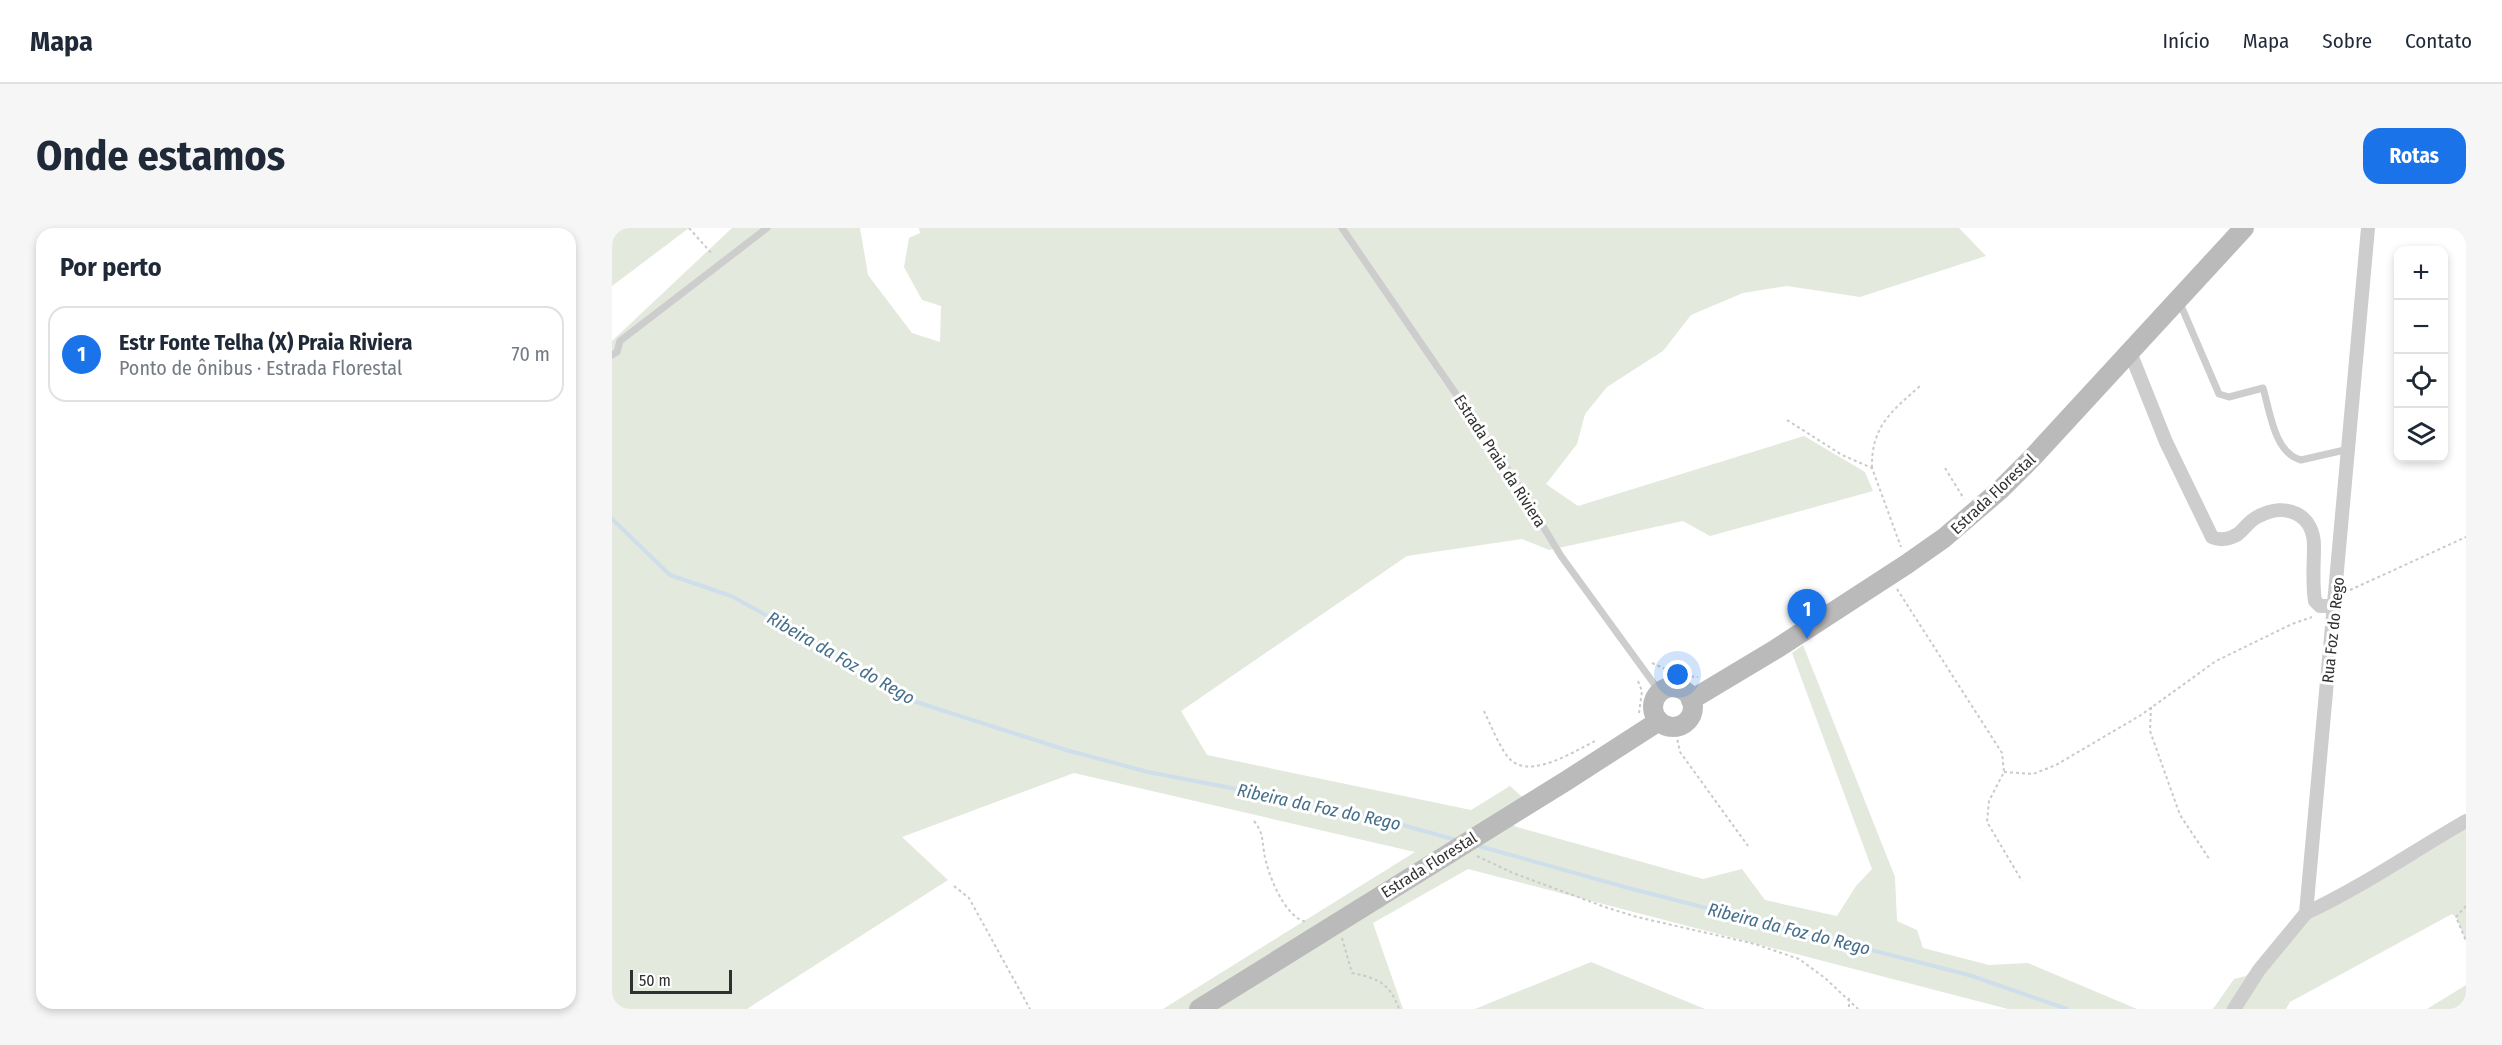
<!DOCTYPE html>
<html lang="pt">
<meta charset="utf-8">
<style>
body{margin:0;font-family:"Fira Sans Condensed",sans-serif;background:#f6f6f7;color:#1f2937}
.controls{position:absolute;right:18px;top:18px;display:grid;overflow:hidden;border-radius:12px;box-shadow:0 3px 9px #0003}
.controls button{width:54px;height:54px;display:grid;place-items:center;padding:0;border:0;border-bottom:2px solid #e0e1e3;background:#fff;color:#1f2937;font:30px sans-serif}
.scale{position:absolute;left:18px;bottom:15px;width:102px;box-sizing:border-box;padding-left:6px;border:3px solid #303030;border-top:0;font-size:16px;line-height:21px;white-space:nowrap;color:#303030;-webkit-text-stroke:4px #fff;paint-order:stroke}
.you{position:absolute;left:1066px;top:447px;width:21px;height:21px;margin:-15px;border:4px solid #fff;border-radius:50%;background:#1a73e8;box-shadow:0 0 0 9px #1a73e833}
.badge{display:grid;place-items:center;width:39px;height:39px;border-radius:50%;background:#1a73e8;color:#fff;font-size:20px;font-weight:700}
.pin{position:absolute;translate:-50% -50px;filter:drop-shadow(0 2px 3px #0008)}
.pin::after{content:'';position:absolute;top:32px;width:21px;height:18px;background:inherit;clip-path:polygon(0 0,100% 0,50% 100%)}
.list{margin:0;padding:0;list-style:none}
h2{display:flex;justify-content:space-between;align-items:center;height:78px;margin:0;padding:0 24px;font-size:26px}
h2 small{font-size:20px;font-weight:400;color:#747a83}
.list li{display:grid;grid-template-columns:39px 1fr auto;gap:18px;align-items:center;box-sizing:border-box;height:96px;margin:0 12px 12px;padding:0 12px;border:2px solid #e0e1e3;border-radius:18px}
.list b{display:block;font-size:22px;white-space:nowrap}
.list p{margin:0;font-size:20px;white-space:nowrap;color:#747a83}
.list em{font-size:20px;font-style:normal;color:#747a83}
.icon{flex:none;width:33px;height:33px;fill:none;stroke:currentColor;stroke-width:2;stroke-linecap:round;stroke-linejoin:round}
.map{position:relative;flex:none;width:1854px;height:781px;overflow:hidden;border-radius:18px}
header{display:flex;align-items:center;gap:36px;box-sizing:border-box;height:84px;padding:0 30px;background:#fff;border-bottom:2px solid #e0e1e3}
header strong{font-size:28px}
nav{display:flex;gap:33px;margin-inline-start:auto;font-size:21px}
.intro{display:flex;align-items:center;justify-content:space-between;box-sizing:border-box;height:144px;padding:0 36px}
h1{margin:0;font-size:42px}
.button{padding:15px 27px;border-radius:18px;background:#1a73e8;color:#fff;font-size:21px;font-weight:700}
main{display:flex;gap:36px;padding:0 36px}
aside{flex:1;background:#fff;border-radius:18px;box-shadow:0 3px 9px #0003}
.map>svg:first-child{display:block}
.green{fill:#e3e9dd}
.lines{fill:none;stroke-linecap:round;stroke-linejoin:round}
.stream{stroke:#cedeea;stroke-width:4}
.path{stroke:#cacaca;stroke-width:2;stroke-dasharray:3 3;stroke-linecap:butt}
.lane{stroke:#cdcdcd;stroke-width:7}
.street{stroke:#cdcdcd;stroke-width:14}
.secondary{stroke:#bababa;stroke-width:20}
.labels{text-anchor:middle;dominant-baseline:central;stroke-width:6;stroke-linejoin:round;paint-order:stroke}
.street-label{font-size:16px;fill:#303030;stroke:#fff}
.water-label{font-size:18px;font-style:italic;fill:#456e8b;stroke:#fff}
</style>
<header>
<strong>Mapa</strong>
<nav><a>Início</a><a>Mapa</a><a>Sobre</a><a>Contato</a></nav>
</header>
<div class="intro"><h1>Onde estamos</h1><a class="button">Rotas</a></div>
<main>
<aside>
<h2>Por perto<small></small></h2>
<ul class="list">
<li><span class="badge">1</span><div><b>Estr Fonte Telha (X) Praia Riviera</b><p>Ponto de ônibus · Estrada Florestal</p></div><em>70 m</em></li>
</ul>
</aside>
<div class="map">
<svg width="1854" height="781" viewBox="0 0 1854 781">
<rect width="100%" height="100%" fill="#fff"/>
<!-- green -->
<g class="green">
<path d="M0 0H77L0 58Z"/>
<path d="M120 0H248L256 47 300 105 328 114 329 78 310 72 292 39 297 10 308 5 307 0H1347L1374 28 1248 69 1175 58 1131 65 1079 87 1051 123 995 159 973 186 965 216 934 256 966 278 1192 208 1253 244 1261 263 1098 308 1071 293 937 322 910 311 795 328 569 483 595 527 859 582 898 558 917 575 891 592 905 599 1091 651 1130 641 1153 672 1225 688 1244 658 1260 641 1180 425 1191 417 1283 649 1285 693 1305 702 1311 720 1377 737 1416 735 1525 781H1396L856 641 761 695 791 781H551L803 624 462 545 290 609 336 652 135 781H0V113Z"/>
<path d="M1854 593V713L1844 689 1840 686 1678 774 1674 781H1601L1622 751 1634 748 1694 685Z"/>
<path d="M979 734 1093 781H863Z"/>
<path d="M1854 757V781H1815Z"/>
</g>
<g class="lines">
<!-- stream -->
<g class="stream">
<path d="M0 291 58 347 119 368 235 431 298 472 454 522 536 544 744 584 844 612"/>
<path d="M863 617 1020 661 1357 747 1455 781"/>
</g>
<!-- path -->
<g class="path">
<path d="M77 0 101 27"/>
<path d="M1175 192 1230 227 1260 240 1289 319"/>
<path d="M1260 240C1259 198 1280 183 1309 157"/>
<path d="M1333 240 1352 271"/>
<path d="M1285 361 1390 525 1392 544 1377 573 1375 594 1410 653"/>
<path d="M1738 362 1854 309"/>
<path d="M1040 435 1069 448 1086 449"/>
<path d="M1026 453 1030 463 1027 485"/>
<path d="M1539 479 1538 503 1568 587 1598 632"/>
<path d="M872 483C878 495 890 526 900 533 921 550 963 523 983 513"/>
<path d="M1063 500 1068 524 1136 618"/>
<path d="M1392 544 1421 546 1444 537 1529 487 1604 433 1680 396 1700 389"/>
<path d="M642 593C651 604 650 611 652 624 655 645 673 691 695 694"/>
<path d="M865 628 901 645 993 679 1025 689 1143 716 1187 731 1213 750 1246 781"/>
<path d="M342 658 357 670 418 781"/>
<path d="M1854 678 1844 689 1854 713"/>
<path d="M730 710 740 745C765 750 778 755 787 781"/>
<path d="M1237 770V781"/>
</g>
<!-- lane -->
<g class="lane">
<path d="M730 0 903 252 949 328 1048 464"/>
<path d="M1567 73 1607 166 1617 169 1651 160C1658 183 1662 225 1689 232L1737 221"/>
<path d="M0 127 5 124 8 113 155 0"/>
</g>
<!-- street -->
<g class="street">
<path d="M1518 124 1554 214 1600 309C1608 313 1618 311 1626 306 1634 300 1636 293 1647 288 1674 274 1702 286 1702 318 1702 336 1700 355 1703 373L1708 378H1723"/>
<path d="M1694 685C1750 659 1800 624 1854 593"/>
<path d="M1622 781 1647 742 1694 685 1756 0"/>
</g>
<!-- secondary -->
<g class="secondary">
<circle cx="1061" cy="479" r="20"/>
<path d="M1079 472 1164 421 1295 336 1332 310 1388 262 1421 229 1632 0"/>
<path d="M587 781 954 553 1047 493"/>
</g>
</g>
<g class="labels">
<!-- street labels -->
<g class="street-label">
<text transform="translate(888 233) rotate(57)">Estrada Praia da Riviera</text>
<text transform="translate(1381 266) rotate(-43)">Estrada Florestal</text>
<text transform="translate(1721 402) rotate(-84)">Rua Foz do Rego</text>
<text transform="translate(817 637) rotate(-32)">Estrada Florestal</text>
</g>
<!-- water labels -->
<g class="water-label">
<text transform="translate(229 430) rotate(30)">Ribeira da Foz do Rego</text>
<text transform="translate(707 579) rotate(12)">Ribeira da Foz do Rego</text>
<text transform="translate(1177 701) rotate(14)">Ribeira da Foz do Rego</text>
</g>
</g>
</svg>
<div class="controls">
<button>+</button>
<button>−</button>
<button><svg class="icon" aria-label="locate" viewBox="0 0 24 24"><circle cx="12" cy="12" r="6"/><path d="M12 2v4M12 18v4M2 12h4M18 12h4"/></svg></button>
<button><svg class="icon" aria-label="layers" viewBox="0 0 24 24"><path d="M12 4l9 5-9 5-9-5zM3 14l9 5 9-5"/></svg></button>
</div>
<div class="scale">50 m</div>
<div class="you"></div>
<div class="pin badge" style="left:1195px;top:411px">1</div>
</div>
</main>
